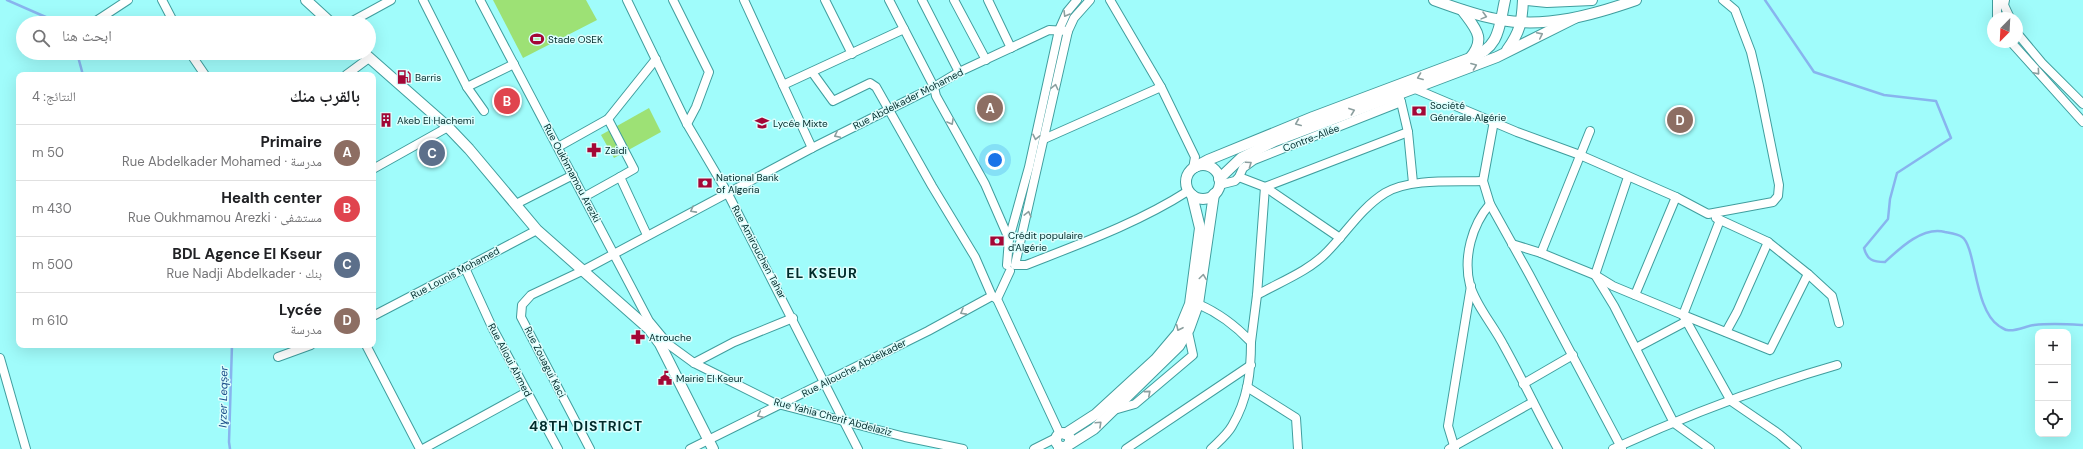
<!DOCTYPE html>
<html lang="ar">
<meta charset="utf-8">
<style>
body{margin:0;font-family:"DM Sans","Noto Naskh Arabic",sans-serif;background:#f6f6f6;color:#202124;direction:rtl}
.controls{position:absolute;right:12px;bottom:12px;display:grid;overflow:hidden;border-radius:8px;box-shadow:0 4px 16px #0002}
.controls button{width:36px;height:36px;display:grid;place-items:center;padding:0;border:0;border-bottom:1px solid #e0e0e0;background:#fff;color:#202124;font:20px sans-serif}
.compass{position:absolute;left:1987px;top:12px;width:36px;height:36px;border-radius:50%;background:#fff;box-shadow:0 4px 16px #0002;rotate:204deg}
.you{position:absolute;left:995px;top:160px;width:14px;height:14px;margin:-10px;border:3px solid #fff;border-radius:50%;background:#1a73e8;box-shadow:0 0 0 6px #1a73e833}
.badge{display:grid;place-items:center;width:26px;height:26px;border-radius:50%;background:#0f766e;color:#fff;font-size:13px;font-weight:700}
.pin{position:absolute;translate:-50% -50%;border:2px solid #fff;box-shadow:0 1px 4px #0006}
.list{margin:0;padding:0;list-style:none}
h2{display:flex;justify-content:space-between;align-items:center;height:52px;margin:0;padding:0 16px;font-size:17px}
h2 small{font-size:13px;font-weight:400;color:#757577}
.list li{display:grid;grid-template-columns:26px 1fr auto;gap:12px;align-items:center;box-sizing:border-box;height:56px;padding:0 16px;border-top:1px solid #e0e0e0}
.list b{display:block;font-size:15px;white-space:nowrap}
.list p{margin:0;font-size:13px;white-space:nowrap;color:#757577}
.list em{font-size:13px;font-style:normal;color:#757577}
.icon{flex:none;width:22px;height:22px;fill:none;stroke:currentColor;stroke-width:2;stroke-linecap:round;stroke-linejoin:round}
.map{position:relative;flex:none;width:2083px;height:449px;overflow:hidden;direction:ltr}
.search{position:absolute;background:#fff;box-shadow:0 4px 16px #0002;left:16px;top:16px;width:360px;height:44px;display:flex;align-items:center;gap:10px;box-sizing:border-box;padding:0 14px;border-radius:22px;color:#757577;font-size:15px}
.panel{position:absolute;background:#fff;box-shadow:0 4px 16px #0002;left:16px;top:72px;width:360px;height:276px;border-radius:8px;direction:rtl}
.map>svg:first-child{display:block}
.grass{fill:#9de175}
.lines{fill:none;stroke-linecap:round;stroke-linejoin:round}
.stream{stroke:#88b4ee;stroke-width:2.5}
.minor-casing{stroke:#409e9e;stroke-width:10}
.major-casing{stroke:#409e9e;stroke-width:12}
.minor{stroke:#fff;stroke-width:8}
.major{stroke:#fff;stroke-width:10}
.oneway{stroke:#8c9f9f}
.labels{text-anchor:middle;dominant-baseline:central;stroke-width:3;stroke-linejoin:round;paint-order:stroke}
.poi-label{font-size:10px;fill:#002a2a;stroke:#dcfefd;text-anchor:start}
.street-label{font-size:10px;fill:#002a2a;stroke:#dcfefd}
.water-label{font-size:11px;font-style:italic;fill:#1a4d89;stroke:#dcfefd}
.district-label{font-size:14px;font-weight:bold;letter-spacing:1px;fill:#002a2a;stroke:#dcfefd}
</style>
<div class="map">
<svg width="2083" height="449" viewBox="0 0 2083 449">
<rect width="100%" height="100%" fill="#a0fcfb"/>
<!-- grass -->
<g class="grass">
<path d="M493 0H586L597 20 523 58Z"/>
<path d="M649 108 661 132 614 158 601 135Z"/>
</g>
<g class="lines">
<!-- stream -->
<g class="stream">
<path d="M7 0 48 18 52 23"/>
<path d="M1765 0 1814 72 1884 95 1936 101 1951 138 1897 173 1890 199 1888 219 1864 248C1867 260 1873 262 1885 262 1900 248 1923 226 1945 232 1950 233 1958 234 1962 237 1976 246 1974 310 1999 326 2001 327 2005 330 2007 330 2015 332 2026 326 2034 325 2051 323 2066 324 2083 325"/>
<path d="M77 53 83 75"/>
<path d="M230 449 229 442 232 345"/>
</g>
<defs>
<g id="minor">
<path d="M162 0 174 23"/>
<path d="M423 0 467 87 484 111"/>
<path d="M480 0 649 321 668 344 694 363 774 403 905 437 963 449"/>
<path d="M627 0 687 124 727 192 858 449"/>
<path d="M673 0 709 72 696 107 687 124"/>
<path d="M744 0 812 148"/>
<path d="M825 0 852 54"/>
<path d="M889 0 934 87 936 96 985 184 1009 239"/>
<path d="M922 0 959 72"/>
<path d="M954 0 986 60"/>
<path d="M988 0 1011 48"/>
<path d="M1090 0 1074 18 1068 31 1015 265H1026C1082 243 1138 223 1188 191"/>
<path d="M1110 0 1161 87 1195 157 1193 169"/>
<path d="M1997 0V18"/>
<path d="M2005 0 2004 5 2010 18"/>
<path d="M93 23 128 0"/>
<path d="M349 23 391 0"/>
<path d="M2017 33 2042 63 2083 104"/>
<path d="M2011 42 2083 122"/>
<path d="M190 53 205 75"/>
<path d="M812 72 833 101 870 83 876 87 932 186 975 257 992 296"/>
<path d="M346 75 369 58"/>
<path d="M783 85 904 29"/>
<path d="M467 87 514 64"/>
<path d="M1413 88 1517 132 1580 155 1676 197 1708 214 1773 202 1778 196 1779 185 1759 86 1751 52 1735 10 1723 0"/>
<path d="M1401 102 1408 132 1413 183"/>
<path d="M608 119 634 169 620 177 647 235"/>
<path d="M1494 121 1483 181 1490 204 1529 274 1622 449"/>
<path d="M1044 139 1161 87"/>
<path d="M558 147 608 119 656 59"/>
<path d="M373 169 448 127"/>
<path d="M1239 177 1265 187 1340 238"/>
<path d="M1628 177 1595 275 1614 306 1674 423 1710 449"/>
<path d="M1219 185 1235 181 1239 177 1243 168 1254 160 1401 102 1398 93"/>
<path d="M584 197 620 177"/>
<path d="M516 204 573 175"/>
<path d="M1490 204C1472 225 1463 257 1470 285 1476 306 1494 326 1504 346 1523 380 1539 415 1558 449"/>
<path d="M1716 218 1768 242 1808 274 1832 296 1839 323"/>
<path d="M1720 220 1683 315 1770 350 1808 274"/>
<path d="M537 230 465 268 492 327 558 449"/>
<path d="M1512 244 1541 253 1595 275 1613 286 1683 315 1731 401 1779 434 1797 449"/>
<path d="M1541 253 1590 131"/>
<path d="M1007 265 1009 239 1029 167 1059 30 1067 12 1077 0"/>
<path d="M1010 271 997 299 1060 434"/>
<path d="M1257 295C1280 282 1309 271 1327 252 1346 233 1361 208 1385 193 1410 178 1454 182 1483 181"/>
<path d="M1635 295 1676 197"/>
<path d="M1198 304C1219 313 1235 325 1251 342 1251 372 1248 399 1232 426 1227 435 1218 442 1211 449"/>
<path d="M373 316 469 266"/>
<path d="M1726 332 1737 312 1768 242"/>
<path d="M1251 342 1257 295 1265 187 1408 132"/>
<path d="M366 345 420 449"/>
<path d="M1636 348 1687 321"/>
<path d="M278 357 311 345"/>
<path d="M0 358 26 449"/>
<path d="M694 363 734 342 793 318"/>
<path d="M1523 384 1573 355"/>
<path d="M1247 387 1296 418 1298 449"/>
<path d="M1114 410 1135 404 1193 355 1188 332"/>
<path d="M423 449 527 392"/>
<path d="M590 449 521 317 522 305 531 295 582 271 812 148 934 87 959 72 1049 30 1068 31"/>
<path d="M690 449 928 331 992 296 997 299"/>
<path d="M1034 449 1056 438"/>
<path d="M1058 449 1060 446"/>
<path d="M1126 449 1251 365"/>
<path d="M1449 449 1533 402"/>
<path d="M1455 449 1448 426 1471 286"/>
<path d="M1613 449C1685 416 1761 387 1837 365"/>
</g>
<g id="major">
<path d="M306 0 331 23"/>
<path d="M1434 0C1456 8 1478 16 1501 20 1547 28 1593 15 1636 0"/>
<path d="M1527 0 1547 2 1592 0"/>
<path d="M1507 50C1520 32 1522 22 1523 0"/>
<path d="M364 53 448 127 469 149 537 230 649 329 660 344 713 449"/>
<path d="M1470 58C1500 48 1499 27 1505 0"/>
<circle cx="1203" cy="182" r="17"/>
<path d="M1195 167 1208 160 1313 117 1470 58C1487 38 1475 28 1462 10"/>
<path d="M1219 179 1241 158 1275 141 1497 57 1575 18"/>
<circle cx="1063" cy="440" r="7"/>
<path d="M1065 434 1096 414 1156 359 1178 333 1190 304 1200 228 1192 195"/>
<path d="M1067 446 1094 429 1179 346 1189 329 1198 304 1214 194"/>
</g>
</defs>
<!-- minor casing -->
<use href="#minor" class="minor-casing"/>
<!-- major casing -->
<use href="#major" class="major-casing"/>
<!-- minor -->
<use href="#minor" class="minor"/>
<!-- major -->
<use href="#major" class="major"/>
</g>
<!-- one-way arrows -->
<defs><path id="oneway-chevron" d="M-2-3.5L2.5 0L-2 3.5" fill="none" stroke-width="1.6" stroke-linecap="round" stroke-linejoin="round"/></defs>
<g class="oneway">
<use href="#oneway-chevron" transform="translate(1066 14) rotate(121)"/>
<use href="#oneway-chevron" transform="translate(1484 16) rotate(15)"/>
<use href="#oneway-chevron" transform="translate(1540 35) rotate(-26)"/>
<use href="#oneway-chevron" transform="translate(1474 66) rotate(-21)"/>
<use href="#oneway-chevron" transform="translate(2037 72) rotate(49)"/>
<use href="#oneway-chevron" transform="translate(1420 77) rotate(159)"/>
<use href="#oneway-chevron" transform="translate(1055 87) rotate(-77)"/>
<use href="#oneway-chevron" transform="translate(1352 111) rotate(-20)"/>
<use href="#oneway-chevron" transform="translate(951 122) rotate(61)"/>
<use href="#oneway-chevron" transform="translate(1298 123) rotate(158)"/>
<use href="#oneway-chevron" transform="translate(837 135) rotate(153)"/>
<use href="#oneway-chevron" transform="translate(1036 137) rotate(102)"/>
<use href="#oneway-chevron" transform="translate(1249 164) rotate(-35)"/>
<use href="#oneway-chevron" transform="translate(693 210) rotate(152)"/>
<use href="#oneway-chevron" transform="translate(1028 214) rotate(-76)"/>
<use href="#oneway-chevron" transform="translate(1203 277) rotate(-82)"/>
<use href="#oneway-chevron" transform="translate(963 312) rotate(151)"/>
<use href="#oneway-chevron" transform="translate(1179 328) rotate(115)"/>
<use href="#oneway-chevron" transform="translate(1148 393) rotate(-41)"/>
<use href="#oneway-chevron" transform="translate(760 415) rotate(155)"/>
<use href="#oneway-chevron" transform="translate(1099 424) rotate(-43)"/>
</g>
<!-- icons -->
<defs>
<symbol id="stadium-bare" viewBox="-9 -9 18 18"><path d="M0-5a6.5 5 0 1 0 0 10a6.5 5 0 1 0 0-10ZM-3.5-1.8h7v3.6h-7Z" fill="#a40736" stroke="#dcfefd" stroke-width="2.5" paint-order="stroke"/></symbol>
<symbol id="fuel-bare" viewBox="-9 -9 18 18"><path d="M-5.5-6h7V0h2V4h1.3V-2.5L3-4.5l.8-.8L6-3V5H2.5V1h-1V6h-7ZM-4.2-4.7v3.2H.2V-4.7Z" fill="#a40736" stroke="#dcfefd" stroke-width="2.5" paint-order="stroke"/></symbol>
<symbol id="bank-bare" viewBox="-9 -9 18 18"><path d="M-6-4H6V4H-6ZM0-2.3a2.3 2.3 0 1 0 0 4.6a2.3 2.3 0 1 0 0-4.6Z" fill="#a40736" stroke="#dcfefd" stroke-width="2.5" paint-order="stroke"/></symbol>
<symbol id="building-bare" viewBox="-9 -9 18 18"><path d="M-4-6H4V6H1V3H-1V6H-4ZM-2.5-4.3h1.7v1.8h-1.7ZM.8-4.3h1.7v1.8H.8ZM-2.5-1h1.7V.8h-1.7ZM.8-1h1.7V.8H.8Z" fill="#a40736" stroke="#dcfefd" stroke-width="2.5" paint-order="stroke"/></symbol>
<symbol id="school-bare" viewBox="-9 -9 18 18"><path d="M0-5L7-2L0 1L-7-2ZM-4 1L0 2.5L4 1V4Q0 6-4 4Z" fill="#a40736" stroke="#dcfefd" stroke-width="2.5" paint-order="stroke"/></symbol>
<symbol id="pharmacy-bare" viewBox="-9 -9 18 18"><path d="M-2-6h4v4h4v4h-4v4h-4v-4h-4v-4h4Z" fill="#a40736" stroke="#dcfefd" stroke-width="2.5" paint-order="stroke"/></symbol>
<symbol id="civic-bare" viewBox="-9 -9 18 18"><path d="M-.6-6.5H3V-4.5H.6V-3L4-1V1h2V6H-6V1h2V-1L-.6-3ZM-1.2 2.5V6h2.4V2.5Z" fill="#a40736" stroke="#dcfefd" stroke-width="2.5" paint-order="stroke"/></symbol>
</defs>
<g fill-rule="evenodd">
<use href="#stadium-bare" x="527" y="29" width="20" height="20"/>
<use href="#fuel-bare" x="394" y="67" width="20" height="20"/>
<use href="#bank-bare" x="1409" y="101" width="20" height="20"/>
<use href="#building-bare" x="376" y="110" width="20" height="20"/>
<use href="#school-bare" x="752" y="113" width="20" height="20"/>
<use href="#pharmacy-bare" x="584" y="140" width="20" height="20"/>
<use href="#bank-bare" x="695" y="173" width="20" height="20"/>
<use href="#bank-bare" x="987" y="231" width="20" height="20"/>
<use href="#pharmacy-bare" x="628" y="327" width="20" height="20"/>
<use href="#civic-bare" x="655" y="368" width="20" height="20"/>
</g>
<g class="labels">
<!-- poi labels -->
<g class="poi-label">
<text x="548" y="39">Stade OSEK</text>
<text x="415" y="77">Barris</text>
<text x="1430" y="105">Société<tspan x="1430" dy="12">Générale Algérie</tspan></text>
<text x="397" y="120">Akeb El Hachemi</text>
<text x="773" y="123">Lycée Mixte</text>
<text x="605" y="150">Zaidi</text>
<text x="716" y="177">National Bank<tspan x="716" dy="12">of Algeria</tspan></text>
<text x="1008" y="235">Crédit populaire<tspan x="1008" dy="12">d'Algérie</tspan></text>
<text x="649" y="337">Atrouche</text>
<text x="676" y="378">Mairie El Kseur</text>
</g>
<!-- street labels -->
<g class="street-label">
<text transform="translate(908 99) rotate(-27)">Rue Abdelkader Mohamed</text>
<text transform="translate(1311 138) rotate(-21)">Contre-Allée</text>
<text transform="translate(572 173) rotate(62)">Rue Oukhmamou Arezki</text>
<text transform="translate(759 252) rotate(62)">Rue Amirouchen Tahar</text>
<text transform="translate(455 273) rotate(-28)">Rue Lounis Mohamed</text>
<text transform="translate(510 360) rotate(62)">Rue Alioui Ahmed</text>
<text transform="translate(545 362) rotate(63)">Rue Zouagui Kaci</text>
<text transform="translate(854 368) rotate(-27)">Rue Allouche Abdelkader</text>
<text transform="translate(833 417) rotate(15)">Rue Yahia Cherif Abdelaziz</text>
</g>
<!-- water labels -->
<g class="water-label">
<text transform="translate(223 397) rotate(-89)">Iɣzer Leqṣer</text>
</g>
<!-- district labels -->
<g class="district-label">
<text x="822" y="273">EL KSEUR</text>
<text x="586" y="426">48TH DISTRICT</text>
</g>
</g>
</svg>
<div class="controls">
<button>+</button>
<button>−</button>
<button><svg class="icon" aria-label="locate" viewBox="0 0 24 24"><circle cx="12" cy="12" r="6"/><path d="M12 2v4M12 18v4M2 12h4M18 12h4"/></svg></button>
</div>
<svg class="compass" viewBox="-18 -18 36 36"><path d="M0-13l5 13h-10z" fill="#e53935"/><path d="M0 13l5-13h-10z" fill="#757577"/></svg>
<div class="you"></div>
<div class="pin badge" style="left:990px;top:108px;background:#8d6e63">A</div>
<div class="pin badge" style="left:507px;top:101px;background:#e0444e">B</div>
<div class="pin badge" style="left:432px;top:153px;background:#5c6f8a">C</div>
<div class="pin badge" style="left:1680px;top:120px;background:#8d6e63">D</div>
<div class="search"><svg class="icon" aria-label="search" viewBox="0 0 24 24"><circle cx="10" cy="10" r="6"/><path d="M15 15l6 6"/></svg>ابحث هنا</div>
<section class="panel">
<h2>بالقرب منك<small>النتائج: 4</small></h2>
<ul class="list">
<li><span class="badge" style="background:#8d6e63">A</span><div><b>Primaire</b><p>مدرسة · Rue Abdelkader Mohamed</p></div><em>50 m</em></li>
<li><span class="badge" style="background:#e0444e">B</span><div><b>Health center</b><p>مستشفى · Rue Oukhmamou Arezki</p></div><em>430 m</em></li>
<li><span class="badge" style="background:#5c6f8a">C</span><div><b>BDL Agence El Kseur</b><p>بنك · Rue Nadji Abdelkader</p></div><em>500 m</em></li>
<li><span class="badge" style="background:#8d6e63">D</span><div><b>Lycée</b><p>مدرسة</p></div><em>610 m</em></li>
</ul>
</section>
</div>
